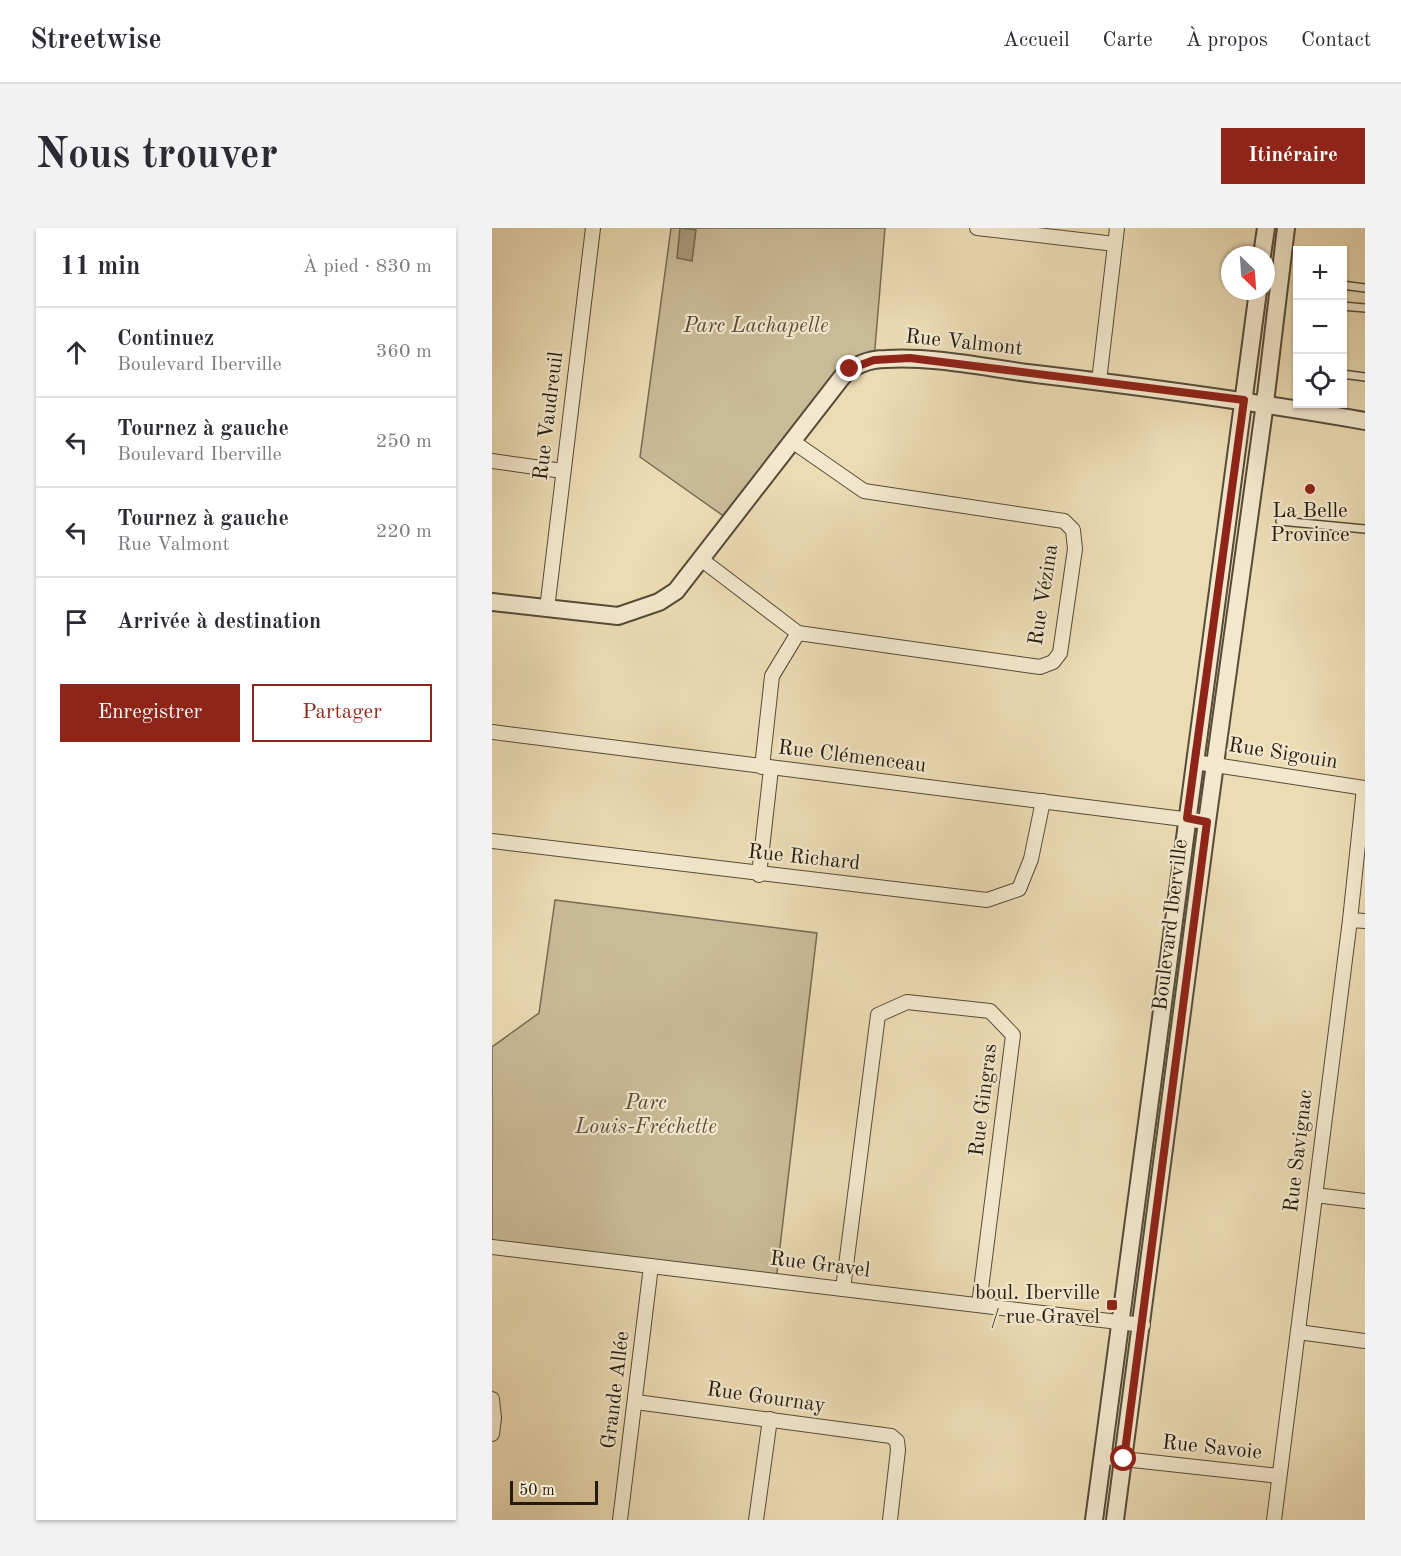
<!DOCTYPE html>
<html lang="fr">
<meta charset="utf-8">
<style>
body{margin:0;font-family:"Old Standard TT",serif;background:#f2f2f3;color:#2b2b33}
.controls{position:absolute;right:18px;top:18px;display:grid;overflow:hidden;border-radius:0px;box-shadow:0 2px 4px #0004}
.controls button{width:54px;height:54px;display:grid;place-items:center;padding:0;border:0;border-bottom:2px solid #e1e1e2;background:#fff;color:#2b2b33;font:30px sans-serif}
.compass{position:absolute;left:729px;top:18px;width:54px;height:54px;border-radius:50%;background:#fff;box-shadow:0 2px 4px #0004;rotate:155deg}
.scale{position:absolute;left:18px;bottom:15px;width:88px;box-sizing:border-box;padding-left:6px;border:3px solid #241b0f;border-top:0;font-size:16px;line-height:21px;white-space:nowrap;color:#241b0f;-webkit-text-stroke:4px #f3e8ce;paint-order:stroke}
.stop{position:absolute;width:18px;height:18px;margin:-14px;border:4px solid #8f2418;border-radius:50%;background:#fff}
.stop.end{background:#8f2418;border-color:#fff;box-shadow:0 2px 6px #0008}
.list{margin:0;padding:0;list-style:none}
h2{display:flex;justify-content:space-between;align-items:center;height:78px;margin:0;padding:0 24px;font-size:26px}
h2 small{font-size:20px;font-weight:400;color:#7c7c81}
.list li{display:grid;grid-template-columns:39px 1fr auto;gap:18px;align-items:center;box-sizing:border-box;height:90px;padding:0 24px;border-top:2px solid #e1e1e2}
.list b{display:block;font-size:22px;white-space:nowrap}
.list p{margin:0;font-size:20px;white-space:nowrap;color:#7c7c81}
.list em{font-size:20px;font-style:normal;color:#7c7c81}
.actions{display:flex;gap:12px;padding:18px 24px}
.actions a{flex:1;padding:14px 0;border:2px solid #8f2418;border-radius:0px;text-align:center;font-size:21px;color:#8f2418}
.actions .main{background:#8f2418;color:#fff}
.icon{flex:none;width:33px;height:33px;fill:none;stroke:currentColor;stroke-width:2;stroke-linecap:round;stroke-linejoin:round}
.map{position:relative;flex:none;width:873px;height:1292px;overflow:hidden;border-radius:0px}
header{display:flex;align-items:center;gap:36px;box-sizing:border-box;height:84px;padding:0 30px;background:#fff;border-bottom:2px solid #e1e1e2}
header strong{font-size:28px}
nav{display:flex;gap:33px;margin-inline-start:auto;font-size:21px}
.intro{display:flex;align-items:center;justify-content:space-between;box-sizing:border-box;height:144px;padding:0 36px}
h1{margin:0;font-size:42px}
.button{padding:15px 27px;border-radius:0px;background:#8f2418;color:#fff;font-size:21px;font-weight:700}
main{display:flex;gap:36px;padding:0 36px}
aside{flex:1;background:#fff;border-radius:0px;box-shadow:0 2px 4px #0004}
.map>svg:first-child{display:block}
.green{fill:#cabb98;stroke:#776b54;stroke-width:1.5}
.water{fill:#a89a7c;stroke:#736750;stroke-width:1.5}
.lines{fill:none;stroke-linecap:round;stroke-linejoin:round}
.service-casing{stroke:#564b38;stroke-width:10}
.minor-casing{stroke:#564b38;stroke-width:16}
.tertiary-casing{stroke:#564b38;stroke-width:20}
.service{stroke:#f3e8ce;stroke-width:7}
.minor{stroke:#f3e8ce;stroke-width:14}
.tertiary{stroke:#f3e8ce;stroke-width:16}
.route{stroke:#8f2418;stroke-width:8}
.poi-dot{fill:#8f2418;stroke:#f3e8ce;stroke-width:2}
.labels{text-anchor:middle;dominant-baseline:central;stroke-width:4.5;stroke-linejoin:round;paint-order:stroke}
.park-label{font-size:21px;font-style:italic;fill:#564b38;stroke:#f3e8ce}
.street-label{font-size:21px;fill:#241b0f;stroke:#f3e8ce}
.poi-label{font-size:21px;fill:#241b0f;stroke:#f3e8ce}
</style>
<header>
<strong>Streetwise</strong>
<nav><a>Accueil</a><a>Carte</a><a>À propos</a><a>Contact</a></nav>
</header>
<div class="intro"><h1>Nous trouver</h1><a class="button">Itinéraire</a></div>
<main>
<aside>
<h2>11 min<small>À pied · 830 m</small></h2>
<ul class="list">
<li><svg class="icon" aria-label="ahead" viewBox="0 0 24 24"><path d="M12 20V5M6 11l6-6 6 6"/></svg><div><b>Continuez</b><p>Boulevard Iberville</p></div><em>360 m</em></li>
<li><svg class="icon" aria-label="left" viewBox="0 0 24 24"><path d="M17 20v-9H6M10 6l-5 5 5 5"/></svg><div><b>Tournez à gauche</b><p>Boulevard Iberville</p></div><em>250 m</em></li>
<li><svg class="icon" aria-label="left" viewBox="0 0 24 24"><path d="M17 20v-9H6M10 6l-5 5 5 5"/></svg><div><b>Tournez à gauche</b><p>Rue Valmont</p></div><em>220 m</em></li>
<li><svg class="icon" aria-label="arrive" viewBox="0 0 24 24"><path d="M6 21V4h12l-3 4 3 4H6"/></svg><div><b>Arrivée à destination</b></div></li>
</ul>
<div class="actions"><a class="main">Enregistrer</a><a>Partager</a></div>
</aside>
<div class="map">
<svg width="873" height="1292" viewBox="0 0 873 1292">
<rect width="100%" height="100%" fill="#ecdcb4"/>
<filter id="stains"><feTurbulence type="fractalNoise" baseFrequency=".00333" numOctaves="4"/><feColorMatrix values="0 0 0 0 .2 0 0 0 0 .09 0 0 0 0 .02 0 0 0 .5 -.17"/></filter>
<radialGradient id="worn" r=".72"><stop offset=".6" stop-color="#630" stop-opacity="0"/><stop offset="1" stop-color="#630" stop-opacity=".3"/></radialGradient>
<!-- green -->
<g class="green">
<path d="M179 0H393L382 132 369 135 240 294 148 229Z"/>
<path d="M63 672 325 705 284 1053 0 1019V819L47 785Z"/>
</g>
<!-- water -->
<path class="water" d="M188 0 204 2 200 33 185 30Z"/>
<g class="lines">
<defs>
<g id="service">
<path d="M850 57 873 60"/>
<path d="M850 78 873 80"/>
<path d="M850 146 873 149"/>
<path d="M788 293 873 301"/>
</g>
<g id="minor">
<path d="M485 0 623 16"/>
<path d="M607 153 625 0"/>
<path d="M0 233 71 243"/>
<path d="M210 332 306 405 548 439 561 434 568 425 583 321 581 302 572 293 372 263 300 213"/>
<path d="M55 381 101 0"/>
<path d="M0 504 715 594"/>
<path d="M703 534 873 560"/>
<path d="M270 539 280 448 306 405"/>
<path d="M0 613 495 672 527 661 539 631 551 573"/>
<path d="M267 647 279 541"/>
<path d="M858 692 873 693"/>
<path d="M823 967 873 973"/>
<path d="M0 1019 651 1097"/>
<path d="M351 1061 386 787 415 774 498 783 521 807 487 1077"/>
<path d="M806 1104 873 1113"/>
<path d="M0 1171 2 1190 0 1206"/>
<path d="M144 1174 399 1208 405 1213 406 1222 398 1292"/>
<path d="M613 1229 787 1248"/>
<path d="M128 1292 159 1038"/>
<path d="M264 1292 278 1191"/>
<path d="M782 1292 858 692 872 560"/>
</g>
<g id="tertiary">
<path d="M770 27 774 0"/>
<path d="M0 374 126 388 167 374 184 363 350 149C362 137 377 131 394 131 443 128 495 140 544 146 654 159 764 174 873 193"/>
<path d="M602 1292 766 63"/>
<path d="M623 1292 715 594 773 175 794 0"/>
</g>
</defs>
<!-- service casing -->
<use href="#service" class="service-casing"/>
<!-- minor casing -->
<use href="#minor" class="minor-casing"/>
<!-- tertiary casing -->
<use href="#tertiary" class="tertiary-casing"/>
<!-- service -->
<use href="#service" class="service"/>
<!-- minor -->
<use href="#minor" class="minor"/>
<!-- tertiary -->
<use href="#tertiary" class="tertiary"/>
</g>
<g class="lines">
<!-- route -->
<path class="route" d="M358 141 382 132 418 130 752 172 695 590 715 594 632 1231"/>
</g>
<!-- markers -->
<g class="poi-dot">
<circle cx="818" cy="261" r="6"/>
<rect x="614" y="1071" width="12" height="12" rx="3"/>
</g>
<g class="labels">
<!-- park labels -->
<g class="park-label">
<text x="264" y="98">Parc Lachapelle</text>
<text x="154" y="875">Parc<tspan x="154" dy="24">Louis-Fréchette</tspan></text>
</g>
<!-- street labels -->
<g class="street-label">
<text transform="translate(472 115) rotate(6)">Rue Valmont</text>
<text transform="translate(57 188) rotate(-83)">Rue Vaudreuil</text>
<text transform="translate(552 367) rotate(-81)">Rue Vézina</text>
<text transform="translate(791 526) rotate(9)">Rue Sigouin</text>
<text transform="translate(360 529) rotate(7)">Rue Clémenceau</text>
<text transform="translate(312 630) rotate(6)">Rue Richard</text>
<text transform="translate(679 697) rotate(-83)">Boulevard Iberville</text>
<text transform="translate(492 872) rotate(-83)">Rue Gingras</text>
<text transform="translate(807 923) rotate(-83)">Rue Savignac</text>
<text transform="translate(328 1037) rotate(7)">Rue Gravel</text>
<text transform="translate(124 1162) rotate(-83)">Grande Allée</text>
<text transform="translate(274 1170) rotate(8)">Rue Gournay</text>
<text transform="translate(720 1220) rotate(6)">Rue Savoie</text>
</g>
<!-- poi labels -->
<g class="poi-label">
<text x="818" y="283">La Belle<tspan x="818" dy="24">Province</tspan></text>
<text x="608" y="1065" text-anchor="end">boul. Iberville<tspan x="608" dy="24">/ rue Gravel</tspan></text>
</g>
</g>
<rect width="100%" height="100%" filter="url(#stains)"/>
<rect width="100%" height="100%" fill="url(#worn)"/>
</svg>
<div class="controls">
<button>+</button>
<button>−</button>
<button><svg class="icon" aria-label="locate" viewBox="0 0 24 24"><circle cx="12" cy="12" r="6"/><path d="M12 2v4M12 18v4M2 12h4M18 12h4"/></svg></button>
</div>
<svg class="compass" viewBox="-18 -18 36 36"><path d="M0-13l5 13h-10z" fill="#e53935"/><path d="M0 13l5-13h-10z" fill="#7c7c81"/></svg>
<div class="scale">50 m</div>
<div class="stop" style="left:632px;top:1231px"></div>
<div class="stop end" style="left:358px;top:141px"></div>
</div>
</main>
